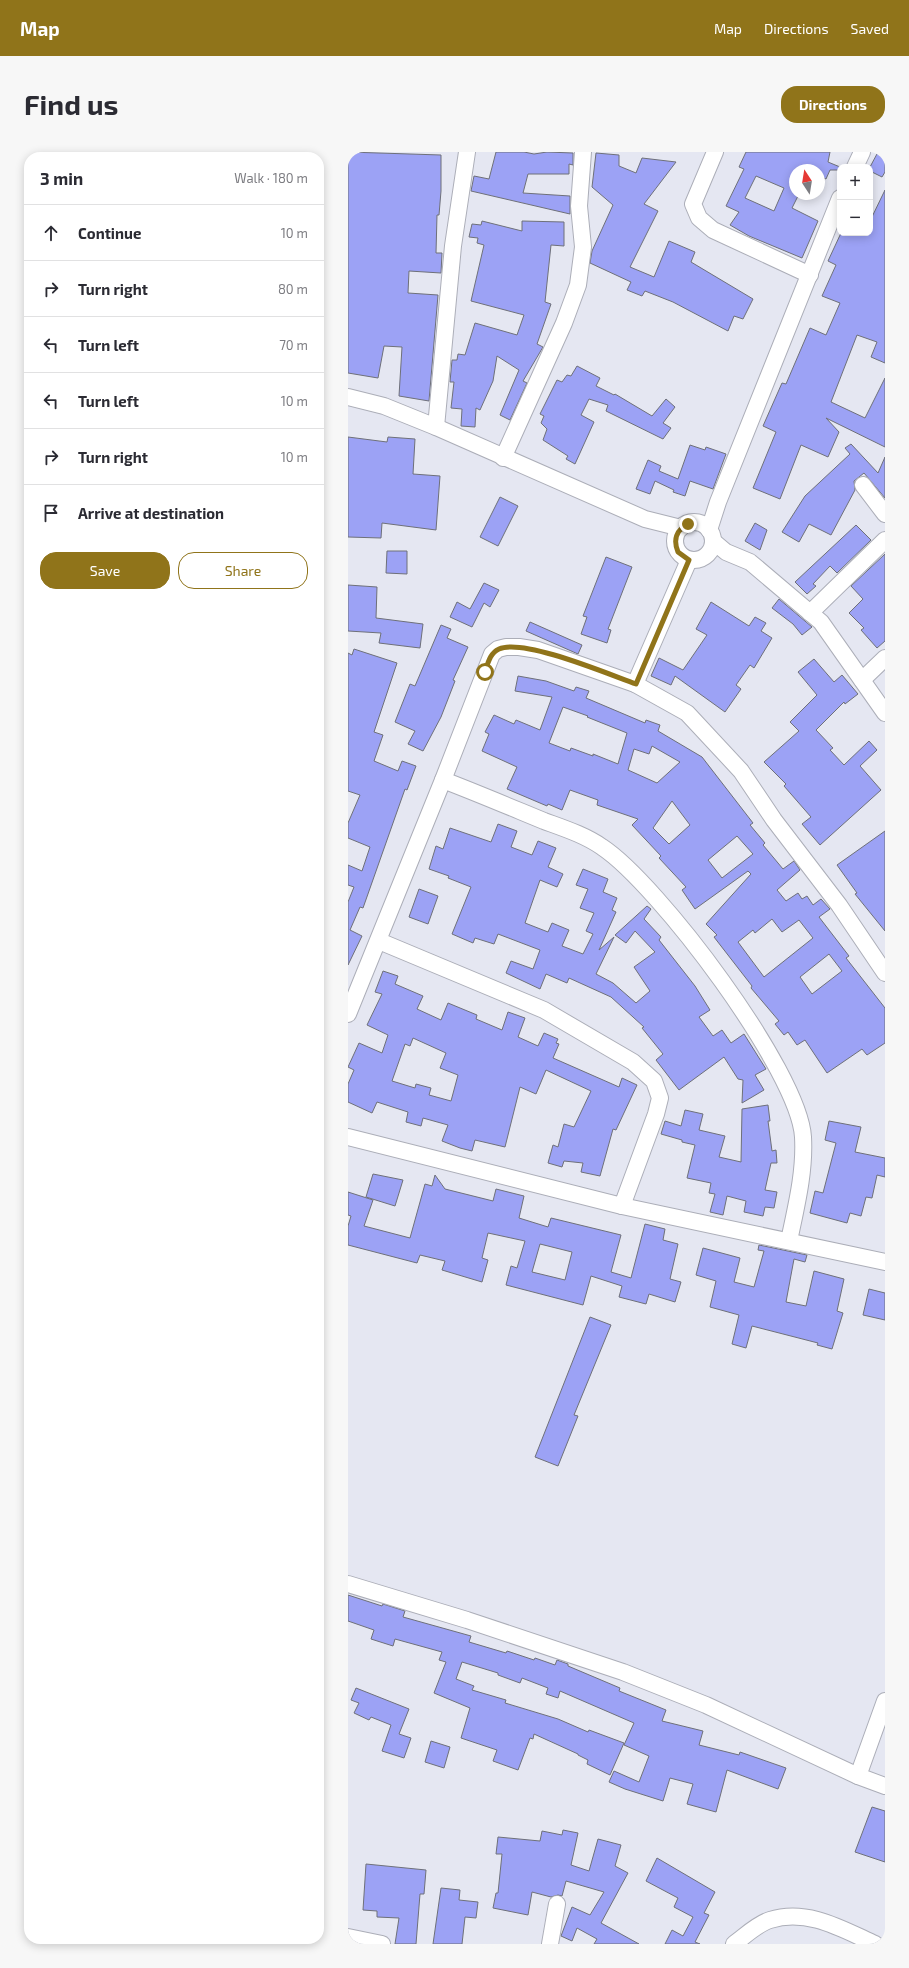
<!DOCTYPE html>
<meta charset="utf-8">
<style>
body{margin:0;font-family:"Exo 2",sans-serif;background:#f7f7f7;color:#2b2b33}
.controls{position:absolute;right:12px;top:12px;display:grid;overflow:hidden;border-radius:8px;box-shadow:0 2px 10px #0003}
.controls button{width:36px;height:36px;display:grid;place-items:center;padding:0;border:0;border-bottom:1px solid #e1e1e2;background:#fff;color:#2b2b33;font:20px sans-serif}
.compass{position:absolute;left:441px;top:12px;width:36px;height:36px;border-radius:50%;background:#fff;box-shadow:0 2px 10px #0003;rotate:348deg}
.stop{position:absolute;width:12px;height:12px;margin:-9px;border:3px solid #90741a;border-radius:50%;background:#fff}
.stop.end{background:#90741a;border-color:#fff;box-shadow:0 1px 4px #0008}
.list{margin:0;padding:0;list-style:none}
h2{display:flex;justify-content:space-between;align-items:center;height:52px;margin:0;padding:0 16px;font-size:17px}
h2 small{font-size:13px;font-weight:400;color:#7c7c81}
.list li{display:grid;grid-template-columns:26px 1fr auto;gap:12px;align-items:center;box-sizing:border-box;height:56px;padding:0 16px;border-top:1px solid #e1e1e2}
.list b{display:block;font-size:15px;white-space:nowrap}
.list em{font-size:13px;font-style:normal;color:#7c7c81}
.actions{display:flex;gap:8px;padding:12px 16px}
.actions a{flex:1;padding:9px 0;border:1px solid #90741a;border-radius:16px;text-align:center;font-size:14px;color:#90741a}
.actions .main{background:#90741a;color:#fff}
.icon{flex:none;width:22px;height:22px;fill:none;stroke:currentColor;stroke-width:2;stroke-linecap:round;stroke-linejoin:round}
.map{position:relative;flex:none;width:537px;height:1792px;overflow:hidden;border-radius:16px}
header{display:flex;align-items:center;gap:24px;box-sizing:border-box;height:56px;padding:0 20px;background:#90741a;color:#fff}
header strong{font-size:19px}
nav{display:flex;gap:22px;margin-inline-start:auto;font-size:14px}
.intro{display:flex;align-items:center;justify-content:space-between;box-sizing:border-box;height:96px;padding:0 24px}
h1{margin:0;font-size:28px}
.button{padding:10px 18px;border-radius:16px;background:#90741a;color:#fff;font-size:14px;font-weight:700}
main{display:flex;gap:24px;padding:0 24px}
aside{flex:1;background:#fff;border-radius:16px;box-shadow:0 2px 10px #0003}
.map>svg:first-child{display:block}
.building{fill:#9ca2f5;stroke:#6e7079;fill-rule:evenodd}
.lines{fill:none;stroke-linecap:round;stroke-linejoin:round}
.minor-casing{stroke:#acaeb8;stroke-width:18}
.minor{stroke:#fff;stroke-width:16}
.route{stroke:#90741a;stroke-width:5}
</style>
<header>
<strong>Map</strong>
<nav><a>Map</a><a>Directions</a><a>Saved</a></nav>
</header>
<div class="intro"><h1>Find us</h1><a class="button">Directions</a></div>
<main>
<aside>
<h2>3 min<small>Walk · 180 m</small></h2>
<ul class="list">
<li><svg class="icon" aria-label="ahead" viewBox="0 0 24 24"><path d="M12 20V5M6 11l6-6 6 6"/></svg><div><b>Continue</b></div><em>10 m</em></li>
<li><svg class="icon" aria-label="right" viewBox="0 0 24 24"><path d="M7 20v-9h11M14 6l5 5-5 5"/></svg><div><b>Turn right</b></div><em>80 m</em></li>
<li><svg class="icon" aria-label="left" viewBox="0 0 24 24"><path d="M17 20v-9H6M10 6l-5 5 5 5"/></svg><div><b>Turn left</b></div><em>70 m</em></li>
<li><svg class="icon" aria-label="left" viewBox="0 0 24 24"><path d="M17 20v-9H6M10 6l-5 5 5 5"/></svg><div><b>Turn left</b></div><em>10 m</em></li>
<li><svg class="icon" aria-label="right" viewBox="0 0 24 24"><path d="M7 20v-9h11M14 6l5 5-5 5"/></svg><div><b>Turn right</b></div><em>10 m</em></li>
<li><svg class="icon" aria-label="arrive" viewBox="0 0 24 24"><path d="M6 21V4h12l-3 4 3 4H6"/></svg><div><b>Arrive at destination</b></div></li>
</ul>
<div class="actions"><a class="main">Save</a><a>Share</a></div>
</aside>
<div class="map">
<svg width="537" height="1792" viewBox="0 0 537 1792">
<rect width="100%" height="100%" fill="#e5e7f2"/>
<!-- building -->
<g class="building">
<path d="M0 0 93 3V39L91 63H89L88 101H94L93 121 61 119 60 141 90 143 81 249 51 244 54 195 36 194 30 226 0 221Z"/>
<path d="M148 0H176L186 2 199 0 225 1V13L221 12V22H180L175 41 222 44V62L123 39 126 24 141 27Z"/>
<path d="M398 0H482L480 10 492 15V18H482L478 27 471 24V18H447V42H451L444 56 470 69 454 106 401 84 382 73 391 60 378 54 396 17 391 15ZM408 24 436 36 426 59 397 46Z"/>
<path d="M530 0H537V20L534 25 522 19V15Z"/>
<path d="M248 1 271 3V14L288 21 294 6 328 10 296 52 310 59 282 115 306 125 321 89 347 100 343 110 405 147 395 167 386 164 380 179 325 150 297 139 294 144 279 138 283 130 242 111 244 99 265 53 244 35Z"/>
<path d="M537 38V211L523 205 529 190 509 183 483 250 517 266 537 226V295L478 266 491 280 480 305 453 293 432 347 405 336 428 280 415 274 434 231 438 232 462 176 478 183 492 151 474 144 488 113 480 109 493 81H522V69Z"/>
<path d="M134 69 174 79V69L216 70V94L203 93 197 150 203 152 189 192 195 195 175 229 179 231 162 268 152 263 171 218 149 204 145 229 132 258 128 256 127 275 113 274 114 257 103 256 106 230H102L104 208H109L110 202 117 203 127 171 169 183 176 163 123 149 136 93 129 91 130 86 121 85 124 72 133 73Z"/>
<path d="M229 214 252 226 248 234 266 243 267 242 304 264 318 247 327 255 315 271 323 276 315 287 258 259 260 253 241 247 233 263 246 270 227 312 218 307 220 304 195 288 199 277 193 271 196 264 192 262 209 228 214 230 219 223 223 224Z"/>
<path d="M0 285 39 290 40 285 67 287 65 322 92 324 88 378 34 371 33 386 0 385Z"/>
<path d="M503 292 530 321 537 305V346L516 321 506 329 507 338 483 383 461 372 451 390 434 380 457 344 502 302 497 296Z"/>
<path d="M342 293 357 298 358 295 378 302 365 337 342 329 337 344 325 340 326 338 307 329 302 342 288 337 300 308 313 314 311 319 330 327Z"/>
<path d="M152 345 170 354 150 394 132 385Z"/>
<path d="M407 371 419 378 412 398 397 389Z"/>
<path d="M508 373 523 388 489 421 482 414 465 432 468 434 459 442 447 430Z"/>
<path d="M39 399H59V422L38 421Z"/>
<path d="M537 402V489L529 496 513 478 516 476 501 461 515 447 503 434Z"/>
<path d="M258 405 284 415 260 477 263 478 259 491 233 482 239 465 235 464Z"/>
<path d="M136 431 151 438 142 455 136 451 124 475 102 465 109 450 122 457Z"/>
<path d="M0 433 29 435 28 466 75 472 72 496 31 491 33 481 0 479Z"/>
<path d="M431 447 464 475 454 483 445 472 424 456Z"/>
<path d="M363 450 401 474 407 465 418 471 413 479 424 486 406 516 402 513 388 533 393 537 377 560 327 524 323 533 303 524 311 506 335 518 359 483 348 477Z"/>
<path d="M182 470 234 493 230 502 178 479Z"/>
<path d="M93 473 103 477 99 486 120 495 105 528 107 529 93 565 75 599 60 592 67 579 47 570 62 532 67 534Z"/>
<path d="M6 497 49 511 26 580 35 583 26 609 50 619 54 609 68 614 59 638 57 637 15 756 12 755 2 778 14 784 0 813V750L6 735 0 733V713L14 719 22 695 0 686V671L12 643 0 639V501L4 503Z"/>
<path d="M466 507 486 530 494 523 510 542 497 552 496 550 468 578 485 596 482 598 496 613 521 589 529 598 512 614 533 638 472 693 454 672 463 665 436 634 438 632 416 610 451 579 442 570 469 543 450 520Z"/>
<path d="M170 524 198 529 226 539 228 535 241 539 238 546 297 571 298 568 312 573 310 579 354 605 405 671 402 673 417 691 415 693 435 717 446 709 452 718 429 738 438 749 450 741 454 747 459 744 465 753 473 747 482 757 471 765 501 804 498 806 537 856V891L519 903 514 897 479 921 457 888 449 893 440 880 436 883 427 872 431 869 403 836 404 834 366 785 369 783 358 772 403 722 400 719 347 757 334 738 338 735 311 706 313 704 284 673 290 667 249 653 250 648 222 638 214 658 200 652 199 654 159 637 169 615 134 599 141 582 137 580 146 563 166 572 168 568 192 578 204 545 167 539ZM215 555 240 564 239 565 279 581 270 612 245 602V604L223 596 222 599 201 591ZM304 594 332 610 309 631 280 618 286 597 301 602ZM324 649 342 673 321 692 305 676ZM389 684 405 702 374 726 360 708ZM424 767 434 780 451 768 465 786 416 825 390 790 405 778 407 781ZM481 802 494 819 464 842 452 825Z"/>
<path d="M150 672 169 679 163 695 184 703 190 689 208 696 200 715 215 722 209 735 192 728 177 771 200 780 204 771 221 778 214 794 235 802 245 782 238 779 246 761 232 756 240 737 228 733 235 717 260 727 255 740 269 746 264 758 268 760 251 798 266 785 248 822 265 831 288 851 302 839 286 815 307 800 287 779 278 791 267 783 299 754 303 757 296 767 313 785 311 788 347 834 362 858 351 865 365 884 374 878 383 891 396 882 418 917 407 923 416 938 394 951 395 928 390 927 376 905 331 938 308 908 315 902 294 876 296 875 263 845 221 826 219 831 198 822 192 837 158 821 163 809 185 817 192 798 150 782 146 792 127 786 125 791 104 782 123 735 100 726 101 724 81 717 88 694 95 697 102 676 143 690Z"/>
<path d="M537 679V779L507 742 509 741 489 713Z"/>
<path d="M71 737 90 744 80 772 61 765Z"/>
<path d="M35 819 50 824 47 832 75 844 69 857 93 868 100 851 129 863 128 867 154 878 160 860 177 866 170 885 190 894 196 881 210 887 208 891 211 892 205 906 271 935 274 926 289 933 268 978 265 977 252 1024 233 1020 235 1011 216 1009 214 1015 200 1011 205 993 210 995 216 972 226 975 243 939 198 918 188 942 172 935 157 995 127 988 124 999 112 996 94 989 100 973 75 966 73 974 58 970 60 960 29 950 24 961 0 950V932L6 918 0 915 11 891 34 901 40 883 19 873 34 842 27 840ZM65 886 98 901 92 916 110 923 103 949 81 943 83 936 68 932 67 936 44 929 57 892 62 894Z"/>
<path d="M420 953 422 969H420L424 999 428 998 429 1011H423L417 1038 429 1040 426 1056 417 1055 415 1064 396 1060 398 1049 379 1044 375 1063 362 1060 367 1042 361 1041 363 1031 339 1026 347 993 334 990V988L313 982 317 969 333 974 337 958 355 962 351 978 377 984 371 1005 393 1010 394 957Z"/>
<path d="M481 969 513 975 507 1000 537 1006V1025L529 1023 524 1046 518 1045 513 1064 502 1061 499 1071 462 1061 467 1039 475 1041 488 991 477 988Z"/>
<path d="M25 1022 55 1028 47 1054 18 1045Z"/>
<path d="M87 1023 97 1037 145 1049 148 1037 176 1044 171 1066 200 1075 203 1066 273 1083 263 1120 283 1126 297 1072 317 1077 315 1088 330 1092 322 1127 333 1130 327 1150 301 1142 298 1152 271 1145 274 1134 243 1124 235 1153 158 1133 163 1114 169 1116 177 1089 140 1081 134 1106 140 1108 134 1130 94 1118 97 1109 72 1103 69 1111 0 1093V1074L3 1064 0 1063V1040L25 1048 16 1074 62 1086 77 1032 84 1034ZM192 1092 224 1100 217 1128 184 1120Z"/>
<path d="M411 1093 459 1103 457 1110 446 1107 438 1150 458 1154 466 1119 496 1127 489 1159 495 1161 484 1197 469 1193 470 1191 404 1174 398 1196 384 1192 391 1163 362 1155 368 1129 348 1123 355 1096 392 1106 386 1130 406 1135 416 1099 410 1098Z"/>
<path d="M521 1137 537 1141V1168L515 1163Z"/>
<path d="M242 1165 263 1173 226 1263 230 1264 210 1314 187 1305Z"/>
<path d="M0 1443 34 1454 35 1452 57 1459 55 1465 123 1484 121 1490 158 1501 159 1499 186 1508 187 1506 207 1513 209 1508 220 1512V1514L272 1536 271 1539 318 1558 314 1569 355 1579 351 1593 391 1603 392 1600 438 1616 430 1637 379 1618 368 1660 339 1652 345 1632 322 1626 315 1649 277 1637 261 1630 266 1619 291 1630 301 1604 276 1593 286 1571 212 1539 210 1546 198 1542 200 1536 174 1526 172 1531 150 1523V1521L114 1510 108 1527 126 1534 124 1538 158 1548 157 1551 210 1567 240 1580 241 1578 276 1591 262 1623 239 1612 240 1608 230 1603V1602L186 1582 185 1587 182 1586 170 1618 145 1609 149 1598 113 1586 122 1556 86 1541 98 1510 91 1508 94 1500 47 1487 45 1494 23 1487 26 1478 0 1469Z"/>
<path d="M8 1536 61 1557 51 1582 63 1586 56 1606 34 1599 43 1573 23 1565 21 1568 6 1561 11 1551 3 1548Z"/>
<path d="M83 1589 102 1595 96 1616 77 1610Z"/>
<path d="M524 1655 537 1659V1710L507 1700Z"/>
<path d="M215 1678 230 1681 223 1713 241 1719 250 1687 273 1693 267 1714 280 1721 253 1771 291 1792H246L249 1787 229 1776 224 1789 213 1784 224 1755 242 1763 256 1740 218 1729 214 1744 210 1743 203 1745 184 1740 180 1763 145 1756 148 1741H150L154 1702H148L150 1685 192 1689 194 1679 214 1683Z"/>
<path d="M309 1706 367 1740 356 1761 361 1763 347 1790 352 1792H317L324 1778 335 1784 345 1765 326 1755 330 1746 298 1729Z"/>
<path d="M18 1712 78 1718 76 1742H72L68 1792H47L51 1766 29 1765V1759L15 1758Z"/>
<path d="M93 1736 112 1738 111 1748 130 1750 128 1766 117 1765 114 1792H85Z"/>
</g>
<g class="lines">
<defs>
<g id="minor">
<path d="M367 0 345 52 351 66 365 78 462 123"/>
<path d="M507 15 514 0"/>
<path d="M0 245 36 254 88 275 297 367 333 376"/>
<path d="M88 275 105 94 119 0"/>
<path d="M155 306 216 171 230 133 235 95 231 54 235 0"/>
<path d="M515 333 537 362"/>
<circle cx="346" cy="389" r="19"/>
<path d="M361 378 370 350 492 46"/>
<path d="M365 389 378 400 402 410 473 470 537 561"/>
<path d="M462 461 537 388"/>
<path d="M514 528 537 506"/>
<path d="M287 532 341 408"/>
<path d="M95 628C129 641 162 655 196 669 215 676 237 683 254 695 310 732 451 919 455 985 457 1020 448 1055 441 1089"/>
<path d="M31 789 196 858 285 910 306 929 312 946 308 962 274 1054"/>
<path d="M0 862 95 628 144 502 150 497 158 495H171L190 498 287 532 339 561 393 619 426 668 491 753 537 821"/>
<path d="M0 985 274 1054 537 1110"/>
<path d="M0 1432 119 1468 275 1520 358 1553 510 1624 537 1634"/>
<path d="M510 1624 537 1549"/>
<path d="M0 1785 34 1792"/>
<path d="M202 1792 209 1752"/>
<path d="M386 1792C397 1784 409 1772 422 1768 459 1756 494 1777 527 1792"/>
</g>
</defs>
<!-- minor casing -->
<use href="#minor" class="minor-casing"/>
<!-- minor -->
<use href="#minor" class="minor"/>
</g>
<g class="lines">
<!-- route -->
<path class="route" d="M137 520C140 511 142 501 151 497 175 486 260 522 288 532L341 408 330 400C325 388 328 378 340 372"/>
</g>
</svg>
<div class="controls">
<button>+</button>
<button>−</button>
</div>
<svg class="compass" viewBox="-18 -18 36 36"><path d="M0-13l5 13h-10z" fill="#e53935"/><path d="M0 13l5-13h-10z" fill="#7c7c81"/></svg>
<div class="stop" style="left:137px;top:520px"></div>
<div class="stop end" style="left:340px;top:372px"></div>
</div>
</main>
